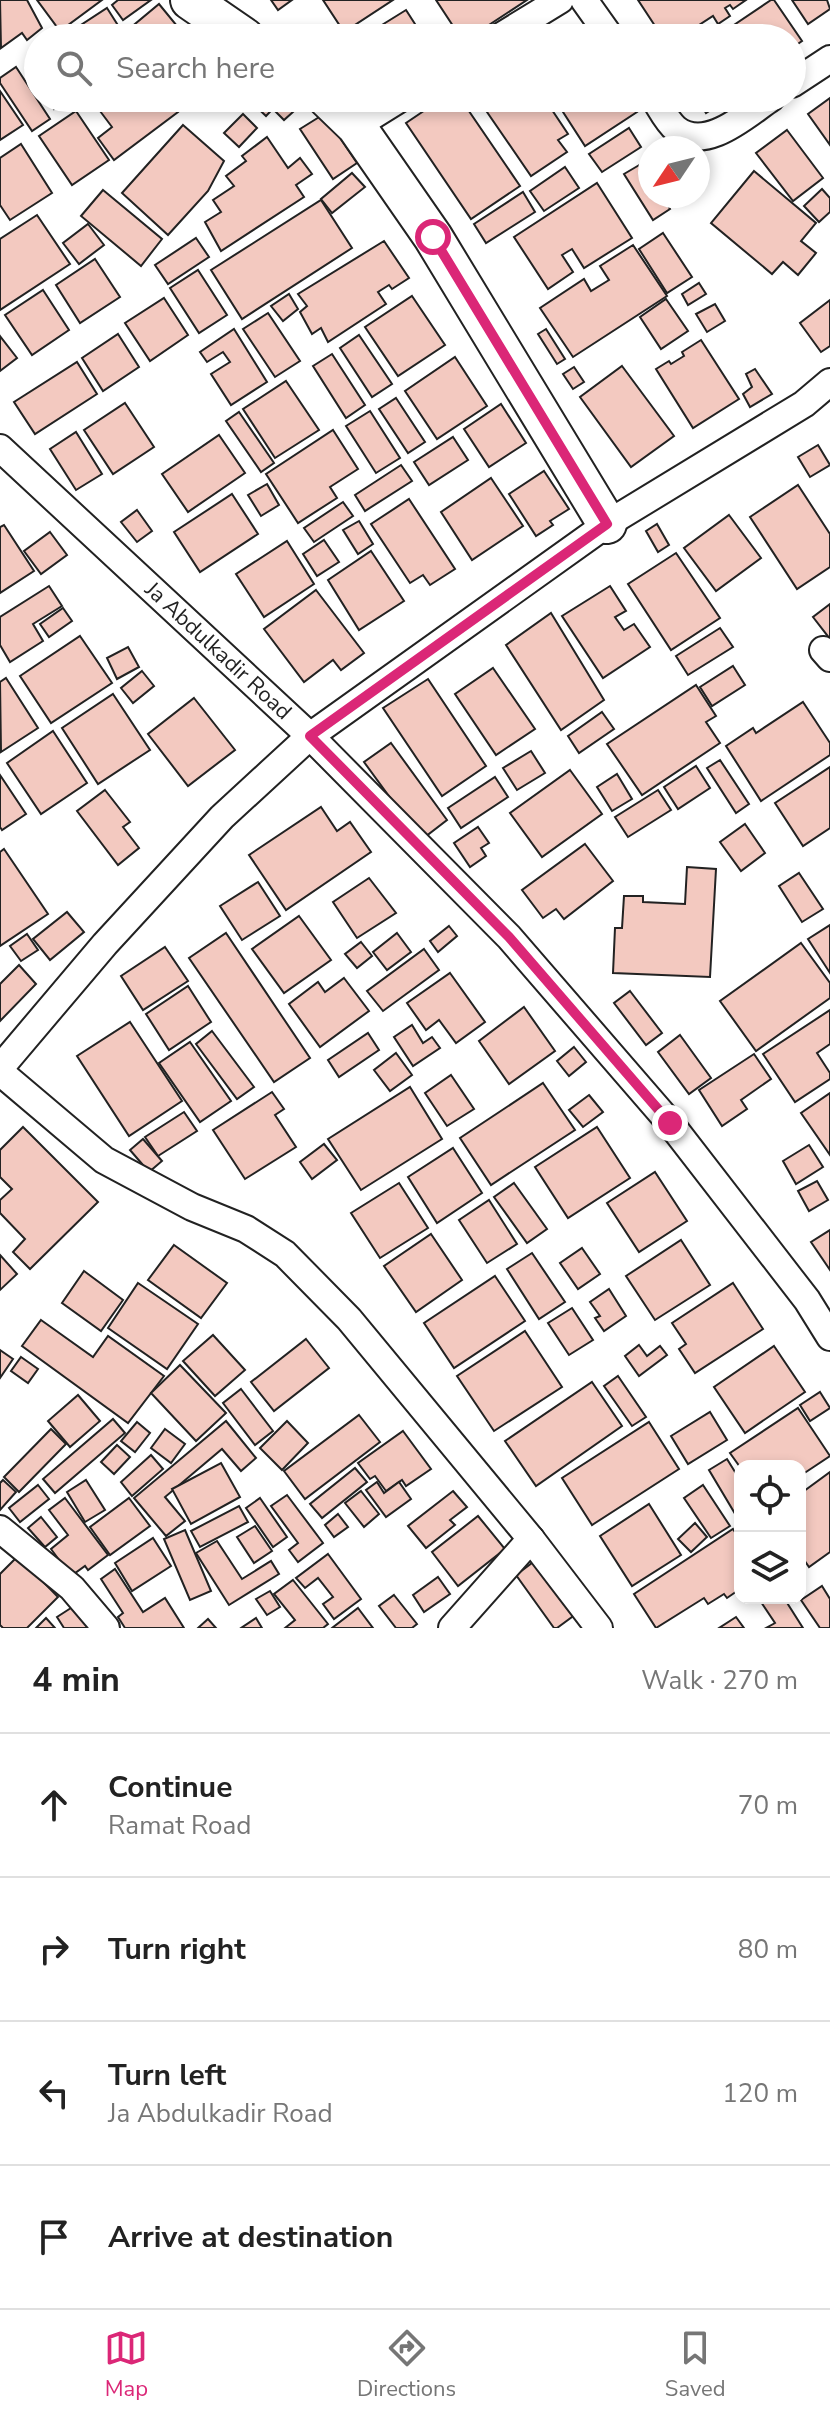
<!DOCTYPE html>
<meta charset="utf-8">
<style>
body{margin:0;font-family:"Nunito Sans",sans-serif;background:#f2f2f2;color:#222}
.controls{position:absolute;right:24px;bottom:24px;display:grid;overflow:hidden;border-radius:16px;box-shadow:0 4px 12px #0003}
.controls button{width:72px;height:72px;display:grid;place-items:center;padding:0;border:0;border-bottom:2px solid #e0e0e0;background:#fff;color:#222;font:40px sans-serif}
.compass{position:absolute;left:638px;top:136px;width:72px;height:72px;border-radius:50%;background:#fff;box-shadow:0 4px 12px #0003;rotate:235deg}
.stop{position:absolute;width:24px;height:24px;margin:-18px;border:6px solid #db2777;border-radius:50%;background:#fff}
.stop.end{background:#db2777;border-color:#fff;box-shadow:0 2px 8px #0008}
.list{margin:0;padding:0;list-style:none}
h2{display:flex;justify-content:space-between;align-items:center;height:104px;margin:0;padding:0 32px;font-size:34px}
h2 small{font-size:26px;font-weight:400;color:#767676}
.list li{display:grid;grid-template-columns:52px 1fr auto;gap:24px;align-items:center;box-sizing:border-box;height:144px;padding:0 32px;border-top:2px solid #e0e0e0}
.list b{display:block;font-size:30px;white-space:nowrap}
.list p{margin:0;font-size:26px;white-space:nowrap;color:#767676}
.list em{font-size:26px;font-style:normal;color:#767676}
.icon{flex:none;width:44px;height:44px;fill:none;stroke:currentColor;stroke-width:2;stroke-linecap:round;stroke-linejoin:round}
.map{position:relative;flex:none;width:830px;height:1628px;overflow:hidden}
.search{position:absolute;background:#fff;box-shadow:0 4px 12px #0003;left:24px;right:24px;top:24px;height:88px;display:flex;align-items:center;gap:20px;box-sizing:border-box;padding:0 28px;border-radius:44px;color:#767676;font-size:30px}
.sheet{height:680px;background:#fff}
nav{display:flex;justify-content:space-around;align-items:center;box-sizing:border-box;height:112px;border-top:2px solid #e0e0e0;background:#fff;font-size:22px;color:#767676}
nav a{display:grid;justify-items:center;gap:4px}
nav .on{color:#db2777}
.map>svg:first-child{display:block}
.building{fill:#f3c9c0;stroke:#222;stroke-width:2}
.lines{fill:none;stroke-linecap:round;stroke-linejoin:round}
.street-casing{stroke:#222;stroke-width:30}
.secondary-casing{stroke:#222;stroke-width:42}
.street{stroke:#fff;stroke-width:26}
.secondary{stroke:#fff;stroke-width:38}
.route{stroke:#db2777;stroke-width:10}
.labels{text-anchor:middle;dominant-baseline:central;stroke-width:6;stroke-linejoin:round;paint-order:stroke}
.street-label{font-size:22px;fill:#222;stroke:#fff}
</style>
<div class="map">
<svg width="830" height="1628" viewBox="0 0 830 1628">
<rect width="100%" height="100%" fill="#fff"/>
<!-- building -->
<g class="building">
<path d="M0 0H27L42 28 27 40 22 33 1 48Z"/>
<path d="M37 0H102L60 31Z"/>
<path d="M118 0H151L123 20 112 5Z"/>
<path d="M271 0H292L278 10Z"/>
<path d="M323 0H393L344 32Z"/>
<path d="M436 0H527L469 38H461Z"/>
<path d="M638 0H746L733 9 730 5 725 8 730 16 718 24 713 16 679 38H663Z"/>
<path d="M771 0H774L802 41 792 48V38H725L722 33Z"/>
<path d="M792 0H827L830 9 808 24Z"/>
<path d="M159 4 182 32 174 38H136L129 29Z"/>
<path d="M107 8 126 38H61Z"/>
<path d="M406 10 424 38H361Z"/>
<path d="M16 67 50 119 32 131 0 83V78Z"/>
<path d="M0 91 23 125 0 140Z"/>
<path d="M47 98H71L54 109Z"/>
<path d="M100 98H168L178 112 114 160 98 138 112 127 94 103Z"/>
<path d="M177 98H203L186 110Z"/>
<path d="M247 98H283L266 116Z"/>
<path d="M288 98H299L303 103 284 120 274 110Z"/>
<path d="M443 98H460L520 186 471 219 406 123Z"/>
<path d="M507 98H544L568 134 558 140 567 152 531 176 487 112Z"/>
<path d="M554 98H627L637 112 585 146Z"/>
<path d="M697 98H729L706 113Z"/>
<path d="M830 98V145L808 114Z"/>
<path d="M76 111 109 160 72 185 39 136Z"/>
<path d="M243 114 257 128 239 147 224 133Z"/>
<path d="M324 114 357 163 333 179 300 129Z"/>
<path d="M183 125 224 161 208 191 168 235 122 193Z"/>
<path d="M629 128 641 147 602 172 589 154Z"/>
<path d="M787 130 823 178 793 201 756 153Z"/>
<path d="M267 137 288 168 300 158 312 174 296 185 304 197 221 251 205 222 221 212 213 200 234 186 226 176 246 161 242 156Z"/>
<path d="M21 144 52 193 10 220 0 205V158Z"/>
<path d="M641 164 650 178V196H662L670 209 653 220 624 174Z"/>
<path d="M565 167 579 188 544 211 530 191Z"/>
<path d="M754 171 816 223 801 241 816 253 798 275 783 262 772 274 711 223Z"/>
<path d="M352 173 365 187 332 213 321 199Z"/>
<path d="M597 183 632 238 584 268 572 249 562 255 573 272 548 289 514 237Z"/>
<path d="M822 189 830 198V212L819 222 804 206Z"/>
<path d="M103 190 162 239 141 266 81 216Z"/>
<path d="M523 192 535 212 486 243 474 224Z"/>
<path d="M321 200 352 248 242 319 211 270Z"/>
<path d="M37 215 70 264 0 310V239Z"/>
<path d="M88 224 104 245 79 264 63 243Z"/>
<path d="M663 233 692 277 667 293 639 249Z"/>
<path d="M196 238 209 257 168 284 155 265Z"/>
<path d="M384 241 409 278 392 289 389 285 378 292 386 304 328 342 321 328 312 334 300 312 307 306 298 294Z"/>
<path d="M633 245 667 296 573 357 540 308 584 279 591 291 609 280 600 266Z"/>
<path d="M95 259 120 297 80 323 56 285Z"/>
<path d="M198 270 227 315 199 333 170 288Z"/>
<path d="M699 283 706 294 688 305 682 294Z"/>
<path d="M43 290 69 330 32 355 5 315Z"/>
<path d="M289 294 298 309 283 321 271 306Z"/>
<path d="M412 296 445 345 398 376 365 327Z"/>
<path d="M164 298 188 335 150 361 125 323Z"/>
<path d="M666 299 688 331 661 349 640 317Z"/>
<path d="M830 300V346L821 352 800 323Z"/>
<path d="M715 304 725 321 707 332 696 314Z"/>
<path d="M268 313 300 361 275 377 243 329Z"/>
<path d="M234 329 267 382 231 405 211 374 230 362 223 352 207 362 200 352Z"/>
<path d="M546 329 565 359 557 364 538 334Z"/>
<path d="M118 334 139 367 103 391 82 358Z"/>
<path d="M359 335 392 384 372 397 340 348Z"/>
<path d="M0 336 17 358 0 371Z"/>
<path d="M701 340 739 399 693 428 656 369 669 361 671 364 684 356 682 352Z"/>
<path d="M332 354 365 405 346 418 313 366Z"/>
<path d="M455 357 487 406 437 439 405 391Z"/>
<path d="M77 362 97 394 35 434 14 402Z"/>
<path d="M622 366 674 436 631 467 580 397Z"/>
<path d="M574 367 584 382 573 389 563 374Z"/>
<path d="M755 369 772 394 750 407 743 394 752 387 746 374Z"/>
<path d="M286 381 319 430 275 458 243 409Z"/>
<path d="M396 398 425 442 408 453 379 409Z"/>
<path d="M125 403 154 447 113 474 84 430Z"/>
<path d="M501 404 526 443 489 467 464 429Z"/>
<path d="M370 411 400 458 376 473 346 426Z"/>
<path d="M239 412 274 463 261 472 226 421Z"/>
<path d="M333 430 358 469 330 487 337 498 298 523 266 474Z"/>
<path d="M76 432 102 474 76 490 50 449Z"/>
<path d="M219 435 245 473 188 512 162 474Z"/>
<path d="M453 437 468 460 429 485 414 462Z"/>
<path d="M818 445 830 465 810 477 798 457Z"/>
<path d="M401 465 412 481 365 511 355 495Z"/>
<path d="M544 471 569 509 550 521 553 525 536 536 509 494Z"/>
<path d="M491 478 523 526 472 560 441 512Z"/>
<path d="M267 484 279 505 261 516 248 495Z"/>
<path d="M798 485 830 534V567L797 589 750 517Z"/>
<path d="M232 494 258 534 200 572 174 532Z"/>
<path d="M409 499 455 569 430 585 423 575 410 583 371 524Z"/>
<path d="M343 502 353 516 314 542 304 528Z"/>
<path d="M137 510 152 531 137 542 121 522Z"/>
<path d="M729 515 761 558 716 591 684 548Z"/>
<path d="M359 521 373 544 358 554 343 530Z"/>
<path d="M657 524 669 545 658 552 646 531Z"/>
<path d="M4 525 34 571 0 593V527Z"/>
<path d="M50 532 67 555 41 574 24 551Z"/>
<path d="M324 540 339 562 317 576 303 554Z"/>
<path d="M287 541 314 584 264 617 236 574Z"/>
<path d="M371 551 404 601 359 630 328 580Z"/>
<path d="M676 553 720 618 671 650 628 584Z"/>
<path d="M49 586 62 606 33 624 43 641 10 662 0 645V617Z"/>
<path d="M610 586 626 611 615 617 624 630 634 624 650 647 603 678 562 616Z"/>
<path d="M316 590 364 653 341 670 333 660 304 682 264 629Z"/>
<path d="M830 604V639L813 617Z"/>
<path d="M63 608 72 621 49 637 40 624Z"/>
<path d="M551 613 604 700 561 730 506 645Z"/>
<path d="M720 628 733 647 688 675 676 656Z"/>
<path d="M80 636 112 683 51 723 20 676Z"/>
<path d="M128 647 139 667 117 679 107 658Z"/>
<path d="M733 666 745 685 712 706 700 687Z"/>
<path d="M493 668 535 729 496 755 455 694Z"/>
<path d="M142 671 154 686 133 703 121 688Z"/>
<path d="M6 678 38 728 1 752 0 682Z"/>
<path d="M428 679 486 766 442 796 383 708Z"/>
<path d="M696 685 716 716 706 722 720 743 642 795 607 744Z"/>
<path d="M113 694 150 750 98 784 62 728Z"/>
<path d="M194 698 235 750 188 786 148 734Z"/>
<path d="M803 702 830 743V755L761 801 726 746 753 728 756 733Z"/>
<path d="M602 712 614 729 579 753 568 736Z"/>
<path d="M53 731 87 783 41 814 7 763Z"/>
<path d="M391 743 447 820 421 840 364 762Z"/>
<path d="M531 751 545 773 517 790 503 768Z"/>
<path d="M720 760 749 804 736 813 707 768Z"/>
<path d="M696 766 710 788 678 809 664 787Z"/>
<path d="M830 767V828L803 846 775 803Z"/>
<path d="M570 770 602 814 542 857 510 813Z"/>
<path d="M617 774 632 799 612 811 597 787Z"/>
<path d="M0 775 26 814 2 830 0 827Z"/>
<path d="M495 777 508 797 461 828 448 808Z"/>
<path d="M105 790 130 822 123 827 139 848 118 865 77 811Z"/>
<path d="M658 790 671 810 628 837 615 817Z"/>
<path d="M321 807 337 831 350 822 371 852 286 910 249 855Z"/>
<path d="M745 824 765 853 741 871 720 842Z"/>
<path d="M478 827 489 843 481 848 486 856 470 867 454 843Z"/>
<path d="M585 844 613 881 564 919 556 909 543 918 522 890Z"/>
<path d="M4 849 48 914 0 946V852Z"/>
<path d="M687 867 716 869 710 977 613 973 615 928H622L624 896H643V902L685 904Z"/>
<path d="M799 873 823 909 802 922 779 886Z"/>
<path d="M369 878 396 913 357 938 333 902Z"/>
<path d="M258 882 280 916 242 940 220 906Z"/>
<path d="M67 912 84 932 50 960 33 939Z"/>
<path d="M299 916 331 960 284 993 252 949Z"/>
<path d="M830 925V973L808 939Z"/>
<path d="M449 926 457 936 438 952 430 941Z"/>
<path d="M226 933 310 1058 274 1082 189 958Z"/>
<path d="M397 933 411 952 387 970 373 952Z"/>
<path d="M27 934 38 950 21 961 10 946Z"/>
<path d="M361 942 372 956 357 968 345 954Z"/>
<path d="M801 943 830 983V998L756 1051 720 1001Z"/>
<path d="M165 947 188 981 143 1010 121 976Z"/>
<path d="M424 949 439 970 383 1011 367 991Z"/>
<path d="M19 965 36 984 0 1021V984Z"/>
<path d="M450 973 485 1022 456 1043 439 1020 426 1030 407 1003Z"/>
<path d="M344 978 369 1011 320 1047 289 1004 318 982 325 992Z"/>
<path d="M188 986 211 1022 169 1050 146 1014Z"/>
<path d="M630 991 662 1033 646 1045 614 1003Z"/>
<path d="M524 1007 555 1051 509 1084 479 1041Z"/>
<path d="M830 1010V1044L817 1053 830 1073V1079L795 1102 763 1054Z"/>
<path d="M130 1022 182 1101 129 1136 77 1056Z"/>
<path d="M412 1025 423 1043 432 1037 440 1048 413 1066 394 1037Z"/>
<path d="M212 1031 254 1087 237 1099 196 1044Z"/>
<path d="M368 1033 379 1050 339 1077 328 1060Z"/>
<path d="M680 1035 711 1078 689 1094 658 1052Z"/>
<path d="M190 1042 231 1101 200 1122 159 1063Z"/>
<path d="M574 1047 586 1062 569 1076 557 1061Z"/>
<path d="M396 1053 412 1075 390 1091 374 1070Z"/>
<path d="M754 1054 771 1079 741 1100 747 1109 722 1126 699 1090Z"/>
<path d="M451 1075 474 1109 447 1126 425 1093Z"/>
<path d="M543 1083 575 1130 491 1185 460 1138Z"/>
<path d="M410 1087 442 1139 361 1190 328 1139Z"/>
<path d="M272 1092 284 1109 275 1115 296 1147 245 1179 213 1130Z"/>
<path d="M830 1093V1155L801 1113Z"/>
<path d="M589 1095 603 1112 583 1127 569 1110Z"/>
<path d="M184 1112 197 1131 158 1156 145 1137Z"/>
<path d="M23 1127 98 1202 30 1269 13 1252 25 1239 0 1213V1200L12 1189 0 1177V1150Z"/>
<path d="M597 1127 630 1178 568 1218 535 1167Z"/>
<path d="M143 1139 162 1161 149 1172 130 1150Z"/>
<path d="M324 1144 337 1160 312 1179 300 1162Z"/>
<path d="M809 1145 823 1167 796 1184 783 1161Z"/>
<path d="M453 1148 482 1193 437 1223 408 1177Z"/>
<path d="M655 1172 687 1221 639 1252 607 1203Z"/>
<path d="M817 1181 828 1200 809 1211 798 1191Z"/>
<path d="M399 1183 428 1228 380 1258 351 1213Z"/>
<path d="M514 1183 547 1229 527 1243 494 1197Z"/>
<path d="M489 1200 517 1244 487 1263 459 1220Z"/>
<path d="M830 1230V1270L811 1242Z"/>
<path d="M431 1234 462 1280 416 1312 384 1266Z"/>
<path d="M681 1240 710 1285 655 1320 626 1276Z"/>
<path d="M174 1245 227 1283 201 1318 148 1280Z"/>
<path d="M582 1248 600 1274 578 1289 560 1263Z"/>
<path d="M532 1253 565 1302 539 1319 507 1269Z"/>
<path d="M0 1255 17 1274 0 1290Z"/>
<path d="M84 1271 123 1300 101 1331 62 1303Z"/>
<path d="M495 1276 525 1321 454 1368 424 1323Z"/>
<path d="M138 1283 198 1324 167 1369 108 1328Z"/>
<path d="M733 1283 763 1329 695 1373 679 1349 686 1344 672 1323Z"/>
<path d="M609 1289 626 1316 604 1331 595 1318 600 1316 590 1302Z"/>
<path d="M572 1308 593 1340 569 1355 548 1323Z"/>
<path d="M41 1320 93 1357 108 1336 164 1376 128 1423 22 1346Z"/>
<path d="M525 1331 562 1387 494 1431 457 1376Z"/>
<path d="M213 1335 245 1370 215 1396 183 1361Z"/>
<path d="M306 1339 329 1368 274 1411 251 1382Z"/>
<path d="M639 1345 647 1356 660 1346 667 1355 639 1376 625 1356Z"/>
<path d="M774 1346 805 1392 745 1433 714 1387Z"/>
<path d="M0 1350 13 1359 0 1378Z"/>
<path d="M21 1357 38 1369 28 1383 11 1371Z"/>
<path d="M180 1365 226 1413 196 1441 151 1393Z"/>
<path d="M618 1376 646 1417 632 1426 604 1386Z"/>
<path d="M592 1382 622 1426 536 1486 505 1441Z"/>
<path d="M241 1389 273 1431 255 1445 223 1403Z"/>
<path d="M820 1392 830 1408 810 1421 800 1405Z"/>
<path d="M78 1395 100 1421 70 1447 48 1421Z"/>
<path d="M798 1408 830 1456 800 1476V1466L740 1467 730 1453Z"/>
<path d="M710 1412 727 1440 688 1464 671 1436Z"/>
<path d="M359 1415 380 1442 305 1499 284 1471Z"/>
<path d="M113 1419 125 1433 55 1493 43 1479Z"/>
<path d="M226 1421 256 1458 241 1471 222 1449 165 1497 185 1521 166 1536 134 1498Z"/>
<path d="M287 1421 308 1443 282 1470 260 1448Z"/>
<path d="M137 1422 150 1433 135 1452 121 1441Z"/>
<path d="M649 1422 679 1469 592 1525 562 1478Z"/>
<path d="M51 1429 66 1444 19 1492 4 1477Z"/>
<path d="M165 1429 185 1444 171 1463 151 1448Z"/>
<path d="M403 1431 431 1469 406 1486 402 1480 386 1491 375 1476 370 1479 358 1463Z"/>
<path d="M117 1445 130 1457 114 1474 101 1462Z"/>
<path d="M151 1455 163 1469 132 1496 121 1482Z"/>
<path d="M727 1459 740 1480V1515L737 1517 709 1470Z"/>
<path d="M221 1463 240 1497 191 1524 172 1489Z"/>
<path d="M355 1468 367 1482 322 1518 310 1504Z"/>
<path d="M830 1472V1552L809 1567 800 1554V1533L803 1531 800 1528V1494Z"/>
<path d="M3 1480 16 1492 0 1510V1483Z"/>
<path d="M86 1480 105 1510 85 1522 67 1492Z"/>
<path d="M377 1482 384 1493 399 1482 411 1499 386 1517 366 1490Z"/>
<path d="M38 1485 49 1499 20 1522 9 1508Z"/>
<path d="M703 1485 730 1526 711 1538 684 1498Z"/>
<path d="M361 1491 379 1514 364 1527 345 1503Z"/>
<path d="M453 1491 467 1507 450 1520 455 1525 426 1548 408 1526Z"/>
<path d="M287 1495 323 1543 298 1562 289 1550 298 1543 271 1506Z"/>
<path d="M65 1498 108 1555 88 1570 85 1566 71 1576 51 1549 68 1535 49 1510Z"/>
<path d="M129 1498 150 1526 110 1555 90 1527Z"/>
<path d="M260 1498 287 1537 273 1547 246 1508Z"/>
<path d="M649 1504 681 1555 632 1586 600 1536Z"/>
<path d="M239 1506 248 1522 200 1547 191 1531Z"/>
<path d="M338 1514 348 1527 334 1537 325 1525Z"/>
<path d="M478 1516 505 1549 458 1586 432 1552Z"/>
<path d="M41 1517 57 1537 45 1547 28 1528Z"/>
<path d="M695 1523 707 1537 691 1552 678 1539Z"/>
<path d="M255 1526 272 1551 254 1563 237 1537Z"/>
<path d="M733 1529 740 1540V1589L727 1598 724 1594 708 1604 704 1598 656 1628 634 1594Z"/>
<path d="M185 1530 211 1591 190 1600 164 1539Z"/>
<path d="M153 1538 171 1566 132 1591 115 1563Z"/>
<path d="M217 1541 242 1579 271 1561 279 1574 229 1605 196 1553Z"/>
<path d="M328 1554 361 1599 334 1619 323 1604 333 1597 318 1578 305 1588 296 1578Z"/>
<path d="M18 1556 58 1597 27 1628H3L0 1625V1574Z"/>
<path d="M536 1560 576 1614 557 1628H554L516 1575Z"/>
<path d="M115 1569 143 1612 165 1598 184 1628H125L118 1617 123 1613 101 1579Z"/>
<path d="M438 1577 450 1594 424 1612 413 1595Z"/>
<path d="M293 1580 328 1624 323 1628H285L295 1620 274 1594Z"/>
<path d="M822 1586 830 1599V1628H820L801 1600Z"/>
<path d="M270 1591 280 1607 267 1615 256 1599Z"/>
<path d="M394 1595 417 1624 412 1628H396L379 1606Z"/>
<path d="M784 1598 803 1628H766L775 1623 759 1599Z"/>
<path d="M74 1606 89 1628H64L57 1617Z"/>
<path d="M358 1608 373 1628H332Z"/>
<path d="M736 1617 744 1628H719Z"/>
<path d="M46 1618 55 1628H36Z"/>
<path d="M256 1618 262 1628H241Z"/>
<path d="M208 1619 216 1628H198Z"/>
</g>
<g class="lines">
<defs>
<g id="street">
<path d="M584 0 611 38"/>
<path d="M498 38 560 0"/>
<path d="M792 84 830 59"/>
<path d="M654 98C660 107 667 122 676 129 706 153 747 114 771 98"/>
<path d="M356 126 401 98"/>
<path id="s1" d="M0 448 310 736 509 937 670 1123 807 1300 830 1337"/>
<path d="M823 650 830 658"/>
<path d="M0 1068 105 944 222 817 310 736 607 524 804 404 830 382"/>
<path d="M0 1072 104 1160 192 1207 246 1229 285 1254 349 1319 531 1539 599 1628"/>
<path d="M0 1529 72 1588 106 1628"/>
<path d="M452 1628 531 1539"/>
</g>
<g id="secondary">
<path d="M190 0 245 38"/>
<path d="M327 98 356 126 433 237 607 524"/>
</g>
</defs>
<!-- street casing -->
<use href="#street" class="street-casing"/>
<!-- secondary casing -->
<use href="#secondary" class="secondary-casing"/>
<!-- street -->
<use href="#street" class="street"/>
<!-- secondary -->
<use href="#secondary" class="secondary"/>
</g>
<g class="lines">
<!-- route -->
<path class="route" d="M433 237 607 524 310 736 509 937 670 1123"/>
</g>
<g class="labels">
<!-- street labels -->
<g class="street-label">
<text stroke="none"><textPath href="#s1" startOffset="298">Ja Abdulkadir Road</textPath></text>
</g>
</g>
</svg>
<div class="controls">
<button><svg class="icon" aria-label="locate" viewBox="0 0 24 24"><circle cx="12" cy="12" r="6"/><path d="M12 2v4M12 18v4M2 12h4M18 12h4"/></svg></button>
<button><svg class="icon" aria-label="layers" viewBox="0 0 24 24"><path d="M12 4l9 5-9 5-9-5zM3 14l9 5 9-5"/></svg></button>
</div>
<svg class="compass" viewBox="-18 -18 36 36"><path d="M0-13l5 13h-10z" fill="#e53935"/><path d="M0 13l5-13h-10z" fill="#767676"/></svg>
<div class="stop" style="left:433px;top:237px"></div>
<div class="stop end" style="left:670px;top:1123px"></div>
<div class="search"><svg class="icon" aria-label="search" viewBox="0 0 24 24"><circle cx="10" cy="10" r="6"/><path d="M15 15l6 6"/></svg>Search here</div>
</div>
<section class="sheet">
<h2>4 min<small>Walk · 270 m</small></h2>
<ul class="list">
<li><svg class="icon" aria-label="ahead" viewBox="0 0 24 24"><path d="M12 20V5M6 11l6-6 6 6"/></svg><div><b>Continue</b><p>Ramat Road</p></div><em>70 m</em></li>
<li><svg class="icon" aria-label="right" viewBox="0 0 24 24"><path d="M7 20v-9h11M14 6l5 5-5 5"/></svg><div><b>Turn right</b></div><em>80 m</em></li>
<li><svg class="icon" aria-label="left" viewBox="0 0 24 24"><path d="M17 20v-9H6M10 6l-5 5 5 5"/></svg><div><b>Turn left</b><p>Ja Abdulkadir Road</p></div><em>120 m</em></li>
<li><svg class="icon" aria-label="arrive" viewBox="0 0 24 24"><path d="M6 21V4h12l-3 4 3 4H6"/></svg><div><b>Arrive at destination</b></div></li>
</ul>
</section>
<nav>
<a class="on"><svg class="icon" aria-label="map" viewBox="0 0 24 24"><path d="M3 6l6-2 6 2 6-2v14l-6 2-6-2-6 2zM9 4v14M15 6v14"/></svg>Map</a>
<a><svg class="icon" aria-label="directions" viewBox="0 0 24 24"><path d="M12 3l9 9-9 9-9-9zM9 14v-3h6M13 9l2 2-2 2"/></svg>Directions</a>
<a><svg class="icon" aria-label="saved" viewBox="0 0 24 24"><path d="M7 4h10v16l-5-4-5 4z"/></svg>Saved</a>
</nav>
